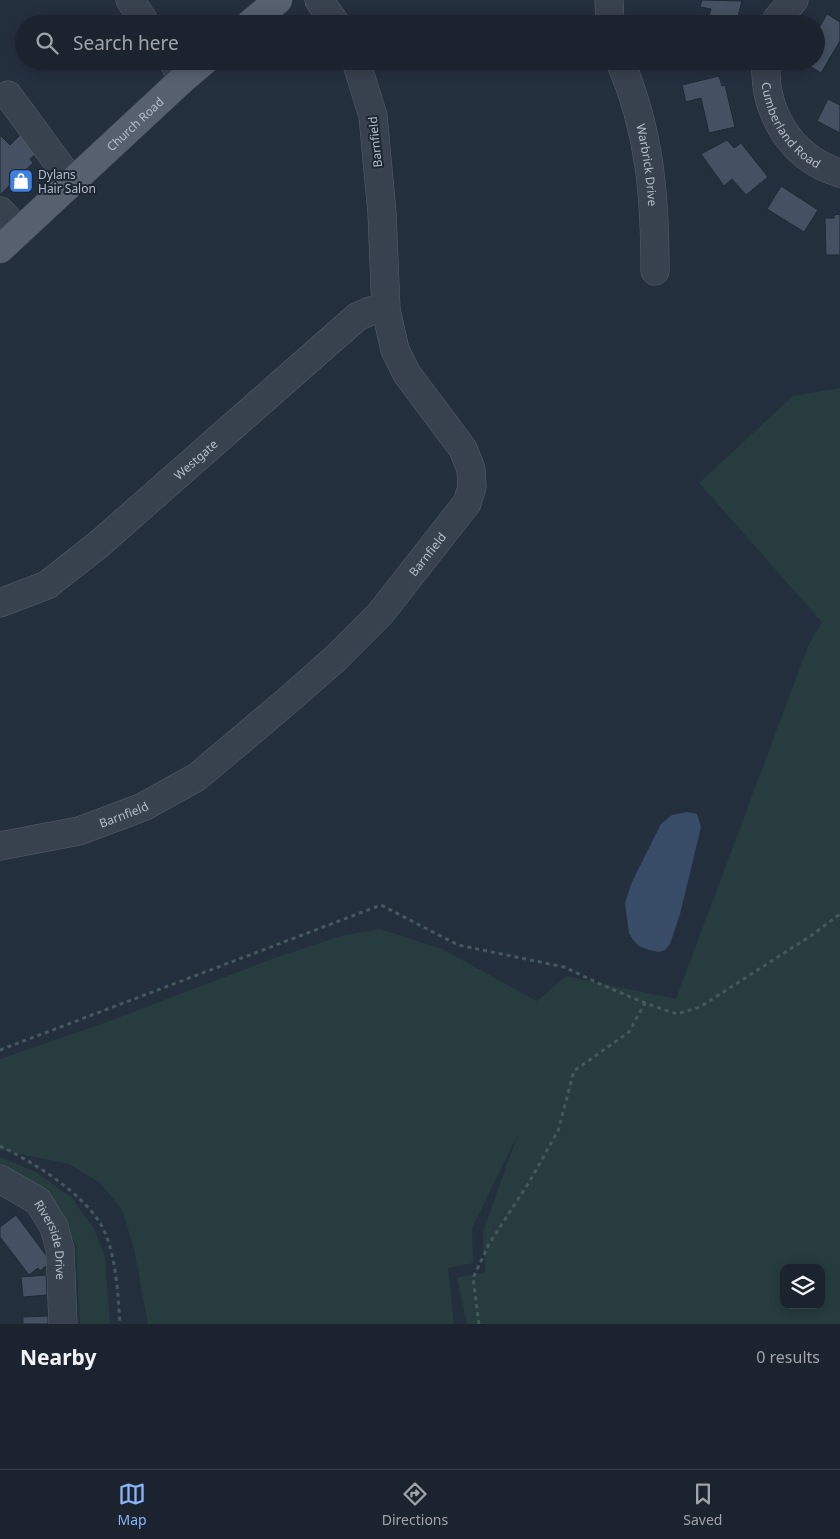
<!DOCTYPE html>
<style>
body{margin:0;font-family:"Noto Sans",sans-serif;background:#282f3a;color:#f1f3f6}
.controls{position:absolute;right:15px;bottom:15px;display:grid;overflow:hidden;border-radius:10px;box-shadow:0 2px 12px #0003}
.controls button{width:45px;height:45px;display:grid;place-items:center;padding:0;border:0;border-bottom:1px solid #39404a;background:#1b232e;color:#f1f3f6;font:25px sans-serif}
.list{margin:0;padding:0;list-style:none}
h2{display:flex;justify-content:space-between;align-items:center;height:65px;margin:0;padding:0 20px;font-size:21px}
h2 small{font-size:16px;font-weight:400;color:#a0a4aa}
.icon{flex:none;width:28px;height:28px;fill:none;stroke:currentColor;stroke-width:2;stroke-linecap:round;stroke-linejoin:round}
.map{position:relative;flex:none;width:840px;height:1324px;overflow:hidden}
.search{position:absolute;background:#1b232e;box-shadow:0 2px 12px #0003;left:15px;right:15px;top:15px;height:55px;display:flex;align-items:center;gap:12px;box-sizing:border-box;padding:0 18px;border-radius:28px;color:#a0a4aa;font-size:19px}
.sheet{height:145px;background:#1b232e}
nav{display:flex;justify-content:space-around;align-items:center;box-sizing:border-box;height:70px;border-top:1px solid #39404a;background:#1b232e;font-size:14px;color:#a0a4aa}
nav a{display:grid;justify-items:center;gap:2px}
nav .on{color:#8ab4f8}
.map>svg:first-child{display:block}
.green{fill:#263c3f;fill-rule:evenodd}
.water{fill:#394c67}
.building{fill:#455162;stroke:#1f2835}
.lines{fill:none;stroke-linecap:round;stroke-linejoin:round}
.minor-casing{stroke:#565f6c;stroke-width:29}
.major-casing{stroke:#414a57;stroke-width:29}
.path{stroke:#44595c;stroke-width:3;stroke-dasharray:4 4;stroke-linecap:butt}
.minor{stroke:#38414e;stroke-width:28}
.major{stroke:#56606e;stroke-width:28}
.labels{text-anchor:middle;dominant-baseline:central;stroke-width:4;stroke-linejoin:round;paint-order:stroke}
.street-label{font-size:12px;fill:#b4bcc9;stroke:#1d2633}
.poi-label{font-size:12px;fill:#b4bcc9;stroke:#1d2633;text-anchor:start}
</style>
<div class="map">
<svg width="840" height="1324" viewBox="0 0 840 1324">
<rect width="100%" height="100%" fill="#242f3e"/>
<!-- green -->
<g class="green">
<path d="M840 388V1324H467L457 1278 485 1272 483 1231 518 1134 472 1228 473 1263 448 1268 454 1324H148L134 1249 122 1209 99 1182 69 1164 0 1150V1059L107 1022 272 959 341 936 380 929 442 949 537 1001 566 976 676 999 809 644 822 622 699 483 793 396ZM784 1268H821V1305H784Z"/>
<path d="M0 1157 36 1172 72 1198 94 1229 105 1256 110 1324H80L76 1245 49 1194 0 1169Z"/>
</g>
<!-- water -->
<path class="water" d="M687 812 697 814 701 827 680 914 670 944 665 950 659 952 649 950 639 946 633 940 629 933 625 903 632 882 661 824 672 815Z"/>
<!-- building -->
<g class="building">
<path d="M702 0 742 1 736 24H707L711 9 700 7Z"/>
<path d="M827 14 840 22V41L821 73 801 61H816V33Z"/>
<path d="M719 76 722 86 725 85 735 127 709 133 701 98 686 102 682 85Z"/>
<path d="M828 99 840 105V133L817 121Z"/>
<path d="M21 134 38 152 30 159 33 163 0 195V135L10 145Z"/>
<path d="M727 140 734 148 741 143 768 177 746 195 732 179 724 186 701 154Z"/>
<path d="M781 186 818 210 804 232 767 209Z"/>
<path d="M840 214V255H826L825 218H834V215Z"/>
<path d="M16 1215 51 1262 40 1271 38 1268 29 1275 0 1237V1227Z"/>
<path d="M46 1275 47 1295 23 1297 21 1277Z"/>
<path d="M48 1316V1324H23V1317Z"/>
</g>
<g class="lines">
<defs>
<g id="minor">
<path d="M130 0 146 24"/>
<path d="M319 0 336 24"/>
<path d="M609 0 610 24"/>
<path d="M776 24 777 19 794 0"/>
<path d="M172 61 184 78"/>
<path id="s1" d="M620 61C650 131 655 196 655 271"/>
<path id="s2" d="M766 61C763 111 790 158 840 173"/>
<path d="M8 95 72 182"/>
<path d="M0 211 19 231"/>
<path id="s3" d="M0 603 47 585 99 544 357 317 370 311 386 310"/>
<path id="s4" d="M0 846 79 831 143 807 197 777 286 702 336 658 380 614 467 503 472 487 471 469 463 449 407 374 395 350 386 310 382 213 373 116 356 61"/>
<path id="s5" d="M0 1179 38 1201 54 1227 60 1249 63 1324"/>
</g>
<g id="major">
<path d="M250 24 278 0"/>
<path id="s6" d="M0 249 184 78 204 61"/>
</g>
</defs>
<!-- minor casing -->
<use href="#minor" class="minor-casing"/>
<!-- major casing -->
<use href="#major" class="major-casing"/>
<!-- path -->
<g class="path">
<path d="M0 1050 381 905 458 945 564 967 600 984 645 1003"/>
<path d="M0 1146C33 1162 80 1191 100 1223 116 1249 118 1294 120 1324"/>
<path d="M479 1324 473 1278 489 1244 528 1184 558 1131 574 1071 629 1032 645 1003 677 1014 700 1007 812 935 840 914"/>
</g>
<!-- minor -->
<use href="#minor" class="minor"/>
<!-- major -->
<use href="#major" class="major"/>
</g>
<!-- icons -->
<defs>
<symbol id="shop-square" viewBox="-11 -11 22 22"><rect x="-9" y="-9" width="18" height="18" rx="4" fill="#3f7fe0" stroke="#1d2633"/><path d="M-5-2.5h2.3a2.7 3.5 0 0 1 5.4 0H5L5.5 6h-11ZM-1.5-2.5h3a1.5 2.3 0 0 0-3 0Z" fill="#fff"/></symbol>
</defs>
<g fill-rule="evenodd">
<use href="#shop-square" x="7" y="167" width="28" height="28"/>
</g>
<g class="labels">
<!-- street labels -->
<g class="street-label">
<text stroke="none"><textPath href="#s2" startOffset="72">Cumberland Road</textPath></text>
<text stroke="none"><textPath href="#s6" startOffset="184">Church Road</textPath></text>
<text transform="translate(375 142) rotate(-96)">Barnfield</text>
<text stroke="none"><textPath href="#s1" startOffset="108">Warbrick Drive</textPath></text>
<text stroke="none"><textPath href="#s3" startOffset="245">Westgate</textPath></text>
<text stroke="none"><textPath href="#s4" startOffset="532">Barnfield</textPath></text>
<text stroke="none"><textPath href="#s4" startOffset="128">Barnfield</textPath></text>
<text stroke="none"><textPath href="#s5" startOffset="86">Riverside Drive</textPath></text>
</g>
<!-- poi labels -->
<g class="poi-label">
<text x="38" y="174">Dylans<tspan x="38" dy="14">Hair Salon</tspan></text>
</g>
</g>
</svg>
<div class="controls">
<button><svg class="icon" aria-label="layers" viewBox="0 0 24 24"><path d="M12 4l9 5-9 5-9-5zM3 14l9 5 9-5"/></svg></button>
</div>
<div class="search"><svg class="icon" aria-label="search" viewBox="0 0 24 24"><circle cx="10" cy="10" r="6"/><path d="M15 15l6 6"/></svg>Search here</div>
</div>
<section class="sheet">
<h2>Nearby<small>0 results</small></h2>
<ul class="list">
</ul>
</section>
<nav>
<a class="on"><svg class="icon" aria-label="map" viewBox="0 0 24 24"><path d="M3 6l6-2 6 2 6-2v14l-6 2-6-2-6 2zM9 4v14M15 6v14"/></svg>Map</a>
<a><svg class="icon" aria-label="directions" viewBox="0 0 24 24"><path d="M12 3l9 9-9 9-9-9zM9 14v-3h6M13 9l2 2-2 2"/></svg>Directions</a>
<a><svg class="icon" aria-label="saved" viewBox="0 0 24 24"><path d="M7 4h10v16l-5-4-5 4z"/></svg>Saved</a>
</nav>
